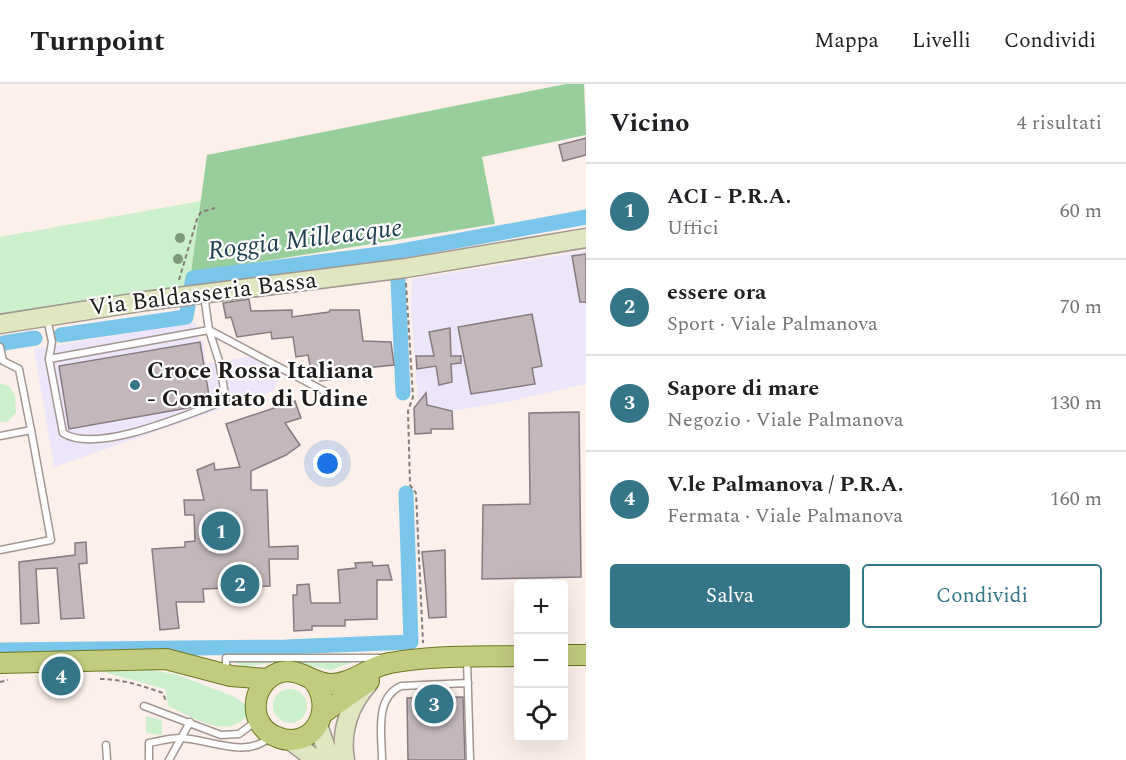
<!DOCTYPE html>
<html lang="it">
<meta charset="utf-8">
<style>
body{margin:0;font-family:Spectral,serif;background:#f6f6f6;color:#202124}
.controls{position:absolute;right:18px;bottom:18px;display:grid;overflow:hidden;border-radius:6px;box-shadow:0 6px 24px #0002}
.controls button{width:54px;height:54px;display:grid;place-items:center;padding:0;border:0;border-bottom:2px solid #e0e0e0;background:#fff;color:#202124;font:30px sans-serif}
.you{position:absolute;left:328px;top:380px;width:21px;height:21px;margin:-15px;border:4px solid #fff;border-radius:50%;background:#1a73e8;box-shadow:0 0 0 9px #1a73e833}
.badge{display:grid;place-items:center;width:39px;height:39px;border-radius:50%;background:#347588;color:#fff;font-size:20px;font-weight:700}
.pin{position:absolute;translate:-50% -50%;border:3px solid #fff;box-shadow:0 2px 6px #0006}
.list{margin:0;padding:0;list-style:none}
h2{display:flex;justify-content:space-between;align-items:center;height:78px;margin:0;padding:0 24px;font-size:26px}
h2 small{font-size:20px;font-weight:400;color:#757577}
.list li{display:grid;grid-template-columns:39px 1fr auto;gap:18px;align-items:center;box-sizing:border-box;height:96px;padding:0 24px;border-top:2px solid #e0e0e0}
.list b{display:block;font-size:22px;white-space:nowrap}
.list p{margin:0;font-size:20px;white-space:nowrap;color:#757577}
.list em{font-size:20px;font-style:normal;color:#757577}
.actions{display:flex;gap:12px;padding:18px 24px}
.actions a{flex:1;padding:14px 0;border:2px solid #347588;border-radius:6px;text-align:center;font-size:21px;color:#347588}
.actions .main{background:#347588;color:#fff}
.icon{flex:none;width:33px;height:33px;fill:none;stroke:currentColor;stroke-width:2;stroke-linecap:round;stroke-linejoin:round}
.map{position:relative;flex:none;width:586px;height:676px;overflow:hidden}
header{display:flex;align-items:center;gap:36px;box-sizing:border-box;height:84px;padding:0 30px;background:#fff;border-bottom:2px solid #e0e0e0}
header strong{font-size:28px}
nav{display:flex;gap:33px;margin-inline-start:auto;font-size:21px}
main{display:flex}
aside{flex:1;background:#fff}
.map>svg:first-child{display:block}
.industrial{fill:#ede5fa}
.green{fill:#ccefcd}
.forest{fill:#97ce9b}
.lines{fill:none;stroke-linecap:round;stroke-linejoin:round}
.canal{stroke:#7ac6ea;stroke-width:15}
.building{fill:#c3b7bb;stroke:#877b80;stroke-width:1.5}
.lane-casing{stroke:#a19690;stroke-width:9}
.secondary-casing{stroke:#a19690;stroke-width:21}
.primary-casing{stroke:#6e7823;stroke-width:22}
.path{stroke:#857c79;stroke-width:2;stroke-dasharray:4.5 3;stroke-linecap:butt}
.lane{stroke:#fff;stroke-width:6}
.secondary{stroke:#e0e6bf;stroke-width:18}
.primary{stroke:#c2cc7f;stroke-width:20}
.tree{fill:#7e987b}
.poi-dot{fill:#347588;stroke:#fff;stroke-width:2}
.labels{text-anchor:middle;dominant-baseline:central;stroke-width:4.5;stroke-linejoin:round;paint-order:stroke}
.street-label{font-size:24px;fill:#1f1b19;stroke:#fff}
.poi-label{font-size:24px;font-weight:bold;fill:#1f1b19;stroke:#fff;text-anchor:start}
.water-label{font-size:26px;font-style:italic;fill:#1e4150;stroke:#fff}
</style>
<header>
<strong>Turnpoint</strong>
<nav><a>Mappa</a><a>Livelli</a><a>Condividi</a></nav>
</header>
<main>
<div class="map">
<svg width="586" height="676" viewBox="0 0 586 676">
<rect width="100%" height="100%" fill="#fdf0ea"/>
<!-- industrial -->
<g class="industrial">
<path d="M586 167V300L502 319 452 327 418 319 411 223 412 195Z"/>
<path d="M196 238 199 257 203 256 206 280 252 272 282 289 273 307 54 383 34 265Z"/>
</g>
<!-- green -->
<g class="green">
<path d="M201 117 189 202 0 232V153Z"/>
<path d="M0 299 9 302 15 311 16 329 7 338H0Z"/>
<path d="M362 575 331 586 285 577 244 583 233 577Z"/>
<path d="M153 586 178 591 235 613 244 620 248 630C229 658 191 632 168 622L165 605 100 587Z"/>
<circle cx="290" cy="622" r="17"/>
<path d="M146 632 162 636V651L146 649Z"/>
</g>
<!-- forest -->
<path class="forest" d="M566 0H584L586 51 482 73 495 140 191 189 207 71Z"/>
<g class="lines">
<!-- canal -->
<g class="canal">
<path d="M397 174 403 309"/>
<path d="M61 251 186 233 193 194 396 168 586 133"/>
<path d="M4 259 35 254"/>
<path d="M0 566 286 563 411 558 406 409"/>
</g>
</g>
<!-- building -->
<g class="building">
<path d="M586 54V71L563 77 559 61Z"/>
<path d="M586 170V218H580L572 172Z"/>
<path d="M249 215 251 227 292 226V233L329 228 330 226H359L363 257 391 258 394 281 365 284V288L357 289V292L320 297 319 294 313 295 308 271 296 273 293 253 272 255 271 248 237 253 231 233 226 234 223 219Z"/>
<path d="M532 230 542 282 532 284 535 300 471 310 458 243Z"/>
<path d="M450 244 451 272H461V279L451 280 452 298 439 301 436 282 417 285 416 272H434L429 248Z"/>
<path d="M200 258 210 317 193 323 69 345 59 282Z"/>
<path d="M426 309 427 321 452 327 453 345H431V349L415 350 414 324Z"/>
<path d="M295 317 301 334 285 339 300 361 286 371 251 387V406H267L269 463 298 462V475H269L270 502 203 505 204 518H176L179 544 160 546 152 465 185 463V458L195 457 194 431H185L184 416H204L197 386 214 379 215 386 240 383 226 340Z"/>
<path d="M579 328 581 493 482 495 483 421 530 420 529 329Z"/>
<path d="M86 458 87 479 79 480 84 534 61 535 57 484 36 485 39 539 21 540 19 478 75 471V459Z"/>
<path d="M445 466 446 533 429 534 422 468Z"/>
<path d="M372 478 373 482 388 481 392 496H377V535L345 536V542H312V546L294 547 293 511H297V501L309 500 311 519H340L338 486 356 484 355 479Z"/>
<path d="M463 613 465 676H408L407 614Z"/>
</g>
<g class="lines">
<defs>
<g id="lane">
<path d="M204 211 209 246 326 308"/>
<path d="M47 234 52 258 49 275"/>
<path d="M209 246 219 277 226 316C190 329 97 371 63 349L49 275Z"/>
<path d="M0 263 3 277 19 285 31 346"/>
<path d="M0 352 31 346 51 456 0 466"/>
<path d="M467 575 470 676"/>
<path d="M226 588V574H379"/>
<path d="M144 622 221 651 239 650 255 638"/>
<path d="M106 661 107 676"/>
<path d="M149 676V659C160 657 170 654 181 654 210 655 247 676 271 652"/>
<path d="M169 676 190 638"/>
<path d="M382 676C382 651 374 614 401 602L468 599"/>
</g>
<g id="secondary">
<path d="M0 240 146 217 406 184 586 154"/>
<path d="M318 641 330 676"/>
<path d="M290 656 316 676"/>
<path d="M345 676C340 648 349 621 368 600"/>
</g>
<g id="primary">
<path d="M564 571H586"/>
<path d="M0 579 166 575 231 592 267 595"/>
<path d="M312 595C337 623 314 668 277 653 247 642 250 600 278 589 298 582 311 599 330 600 351 601 370 582 390 579 433 571 476 573 518 572"/>
<path d="M323 629 369 597"/>
</g>
</defs>
<!-- lane casing -->
<use href="#lane" class="lane-casing"/>
<!-- secondary casing -->
<use href="#secondary" class="secondary-casing"/>
<!-- primary casing -->
<use href="#primary" class="primary-casing"/>
<!-- path -->
<g class="path">
<path d="M179 196 197 135 201 128 215 124"/>
<path d="M406 199 413 313 408 327 410 401 416 409 423 559"/>
<path d="M100 595C123 595 142 602 163 609L166 618"/>
<path d="M0 598 8 596"/>
</g>
<!-- lane -->
<use href="#lane" class="lane"/>
<!-- secondary -->
<use href="#secondary" class="secondary"/>
<!-- primary -->
<use href="#primary" class="primary"/>
</g>
<!-- trees -->
<g class="tree">
<circle cx="180" cy="154" r="5"/>
<circle cx="178" cy="175" r="5"/>
</g>
<!-- markers -->
<circle class="poi-dot" cx="135" cy="301" r="6"/>
<g class="labels">
<!-- street labels -->
<g class="street-label">
<text transform="translate(203 210) rotate(-7)">Via Baldasseria Bassa</text>
</g>
<!-- poi labels -->
<g class="poi-label">
<text x="147" y="287">Croce Rossa Italiana<tspan x="147" dy="28">- Comitato di Udine</tspan></text>
</g>
<!-- water labels -->
<g class="water-label">
<text transform="translate(305 155) rotate(-7)">Roggia Milleacque</text>
</g>
</g>
</svg>
<div class="controls">
<button>+</button>
<button>−</button>
<button><svg class="icon" aria-label="locate" viewBox="0 0 24 24"><circle cx="12" cy="12" r="6"/><path d="M12 2v4M12 18v4M2 12h4M18 12h4"/></svg></button>
</div>
<div class="you"></div>
<div class="pin badge" style="left:221px;top:447px">1</div>
<div class="pin badge" style="left:240px;top:500px">2</div>
<div class="pin badge" style="left:434px;top:620px">3</div>
<div class="pin badge" style="left:61px;top:592px">4</div>
</div>
<aside>
<h2>Vicino<small>4 risultati</small></h2>
<ul class="list">
<li><span class="badge">1</span><div><b>ACI - P.R.A.</b><p>Uffici</p></div><em>60 m</em></li>
<li><span class="badge">2</span><div><b>essere ora</b><p>Sport · Viale Palmanova</p></div><em>70 m</em></li>
<li><span class="badge">3</span><div><b>Sapore di mare</b><p>Negozio · Viale Palmanova</p></div><em>130 m</em></li>
<li><span class="badge">4</span><div><b>V.le Palmanova / P.R.A.</b><p>Fermata · Viale Palmanova</p></div><em>160 m</em></li>
</ul>
<div class="actions"><a class="main">Salva</a><a>Condividi</a></div>
</aside>
</main>
